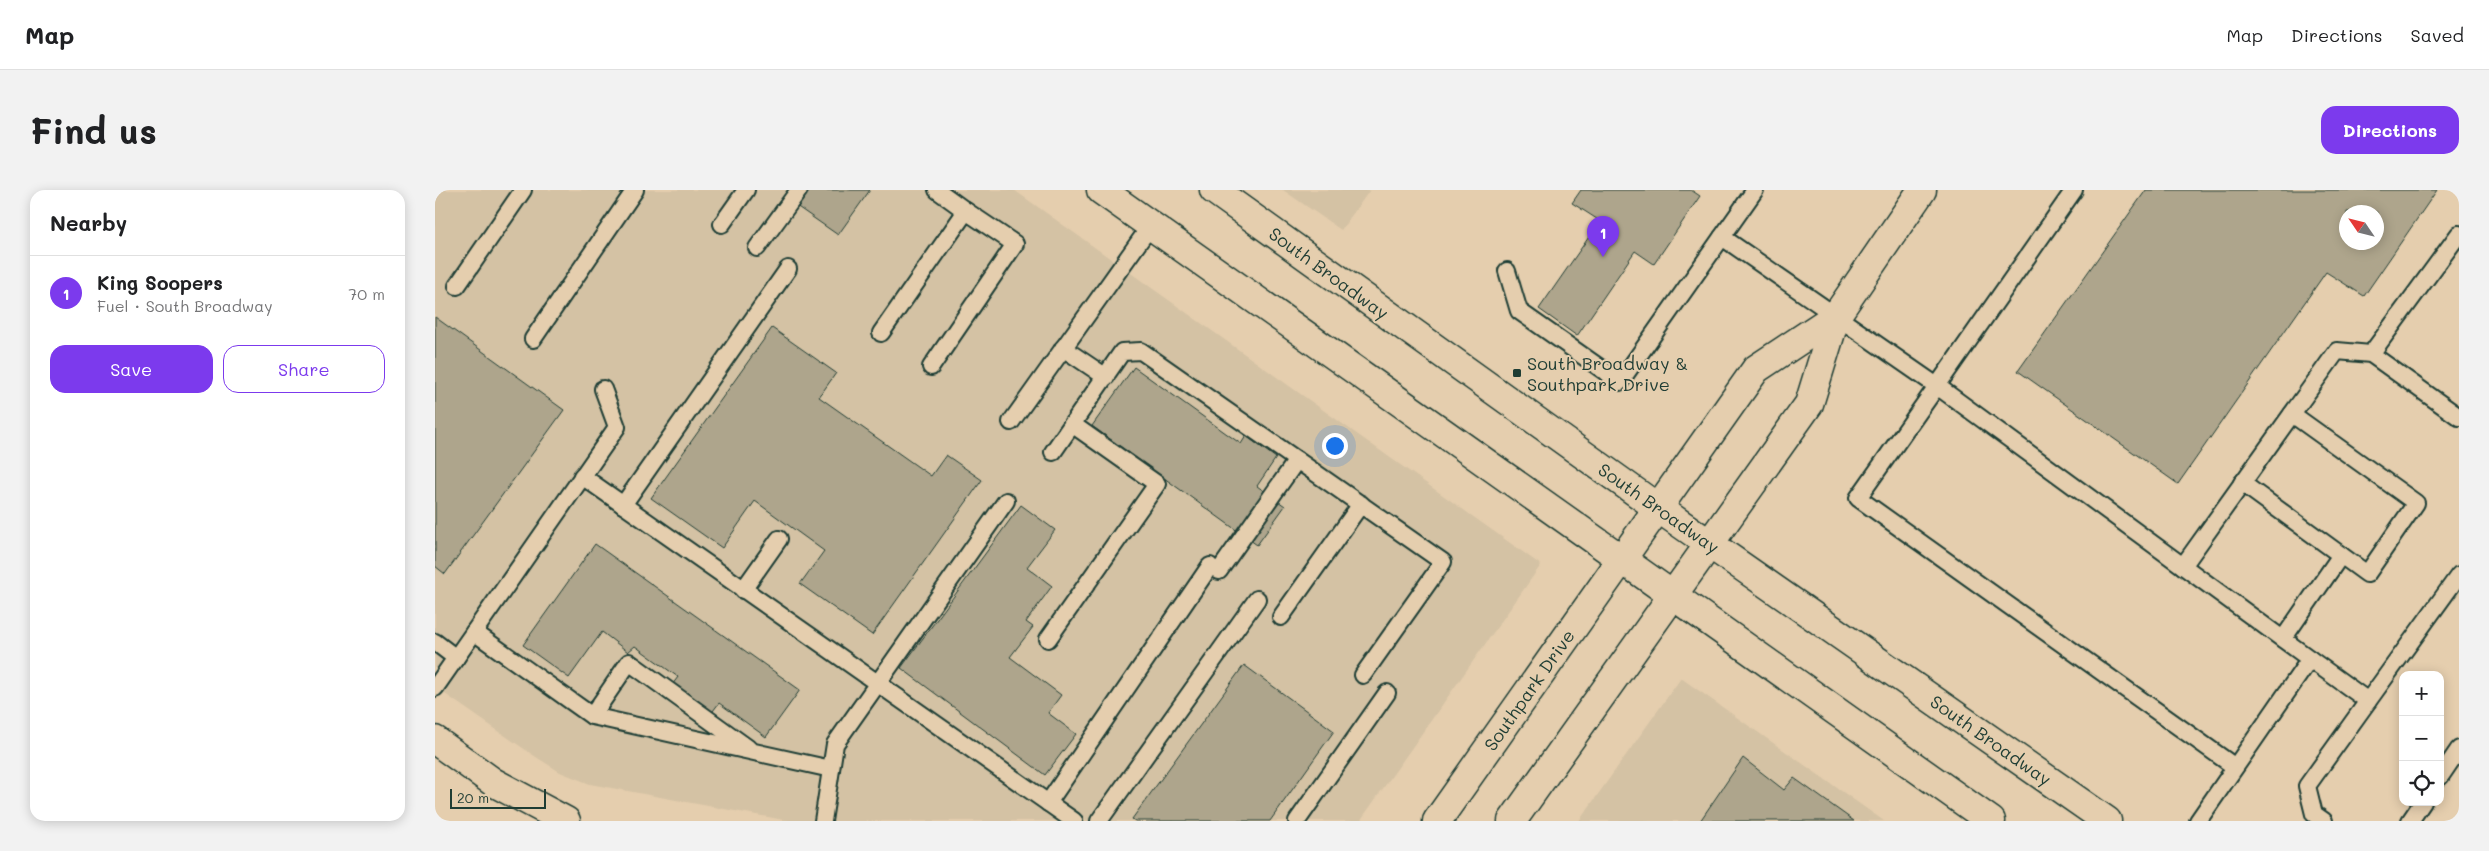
<!DOCTYPE html>
<meta charset="utf-8">
<style>
body{margin:0;font-family:Mali,sans-serif;background:#f2f2f2;color:#202124}
.controls{position:absolute;right:15px;bottom:15px;display:grid;overflow:hidden;border-radius:10px;box-shadow:0 2px 12px #0003}
.controls button{width:45px;height:45px;display:grid;place-items:center;padding:0;border:0;border-bottom:1px solid #e0e0e0;background:#fff;color:#202124;font:25px sans-serif}
.compass{position:absolute;left:1904px;top:15px;width:45px;height:45px;border-radius:50%;background:#fff;box-shadow:0 2px 12px #0003;rotate:305deg}
.scale{position:absolute;left:15px;bottom:12px;width:96px;box-sizing:border-box;padding-left:5px;border:2px solid #1f3d34;border-top:0;font-size:14px;line-height:18px;white-space:nowrap;color:#1f3d34;-webkit-text-stroke:4px #e5ceae;paint-order:stroke}
.you{position:absolute;left:899px;top:255px;width:18px;height:18px;margin:-12px;border:4px solid #fff;border-radius:50%;background:#1a73e8;box-shadow:0 0 0 8px #1a73e833}
.badge{display:grid;place-items:center;width:32px;height:32px;border-radius:50%;background:#7c3aed;color:#fff;font-size:16px;font-weight:700}
.pin{position:absolute;translate:-50% -41px;filter:drop-shadow(0 1px 2px #0008)}
.pin::after{content:'';position:absolute;top:26px;width:18px;height:15px;background:inherit;clip-path:polygon(0 0,100% 0,50% 100%)}
.list{margin:0;padding:0;list-style:none}
h2{display:flex;justify-content:space-between;align-items:center;height:65px;margin:0;padding:0 20px;font-size:21px}
h2 small{font-size:16px;font-weight:400;color:#757577}
.list li{display:grid;grid-template-columns:32px 1fr auto;gap:15px;align-items:center;box-sizing:border-box;height:75px;padding:0 20px;border-top:1px solid #e0e0e0}
.list b{display:block;font-size:19px;white-space:nowrap}
.list p{margin:0;font-size:16px;white-space:nowrap;color:#757577}
.list em{font-size:16px;font-style:normal;color:#757577}
.actions{display:flex;gap:10px;padding:15px 20px}
.actions a{flex:1;padding:11px 0;border:1px solid #7c3aed;border-radius:15px;text-align:center;font-size:18px;color:#7c3aed}
.actions .main{background:#7c3aed;color:#fff}
.icon{flex:none;width:28px;height:28px;fill:none;stroke:currentColor;stroke-width:2;stroke-linecap:round;stroke-linejoin:round}
.map{position:relative;flex:none;width:2024px;height:631px;overflow:hidden;border-radius:15px}
header{display:flex;align-items:center;gap:30px;box-sizing:border-box;height:70px;padding:0 25px;background:#fff;border-bottom:1px solid #e0e0e0}
header strong{font-size:24px}
nav{display:flex;gap:28px;margin-inline-start:auto;font-size:18px}
.intro{display:flex;align-items:center;justify-content:space-between;box-sizing:border-box;height:120px;padding:0 30px}
h1{margin:0;font-size:35px}
.button{padding:12px 22px;border-radius:15px;background:#7c3aed;color:#fff;font-size:18px;font-weight:700}
main{display:flex;gap:30px;padding:0 30px}
aside{flex:1;background:#fff;border-radius:15px;box-shadow:0 2px 12px #0003}
.map>svg:first-child{display:block}
.built{fill:#d4c2a4}
.building{fill:#aea58c;stroke:#1f3d34;fill-rule:evenodd}
.lines{fill:none;stroke-linecap:round;stroke-linejoin:round}
.service-casing{stroke:#1f3d34;stroke-width:20}
.minor-casing{stroke:#1f3d34;stroke-width:31}
.primary-casing{stroke:#1f3d34;stroke-width:31}
.service{stroke:#e5ceae;stroke-width:16}
.minor{stroke:#e5ceae;stroke-width:28}
.primary{stroke:#e5ceae;stroke-width:28}
.poi-dot{fill:#1f3d34;stroke:#e5ceae;stroke-width:2}
.labels{text-anchor:middle;dominant-baseline:central;stroke-width:4;stroke-linejoin:round;paint-order:stroke}
.street-label{font-size:18px;fill:#1f3d34;stroke:#e5ceae}
.poi-label{font-size:18px;fill:#1f3d34;stroke:#e5ceae;text-anchor:start}
</style>
<header>
<strong>Map</strong>
<nav><a>Map</a><a>Directions</a><a>Saved</a></nav>
</header>
<div class="intro"><h1>Find us</h1><a class="button">Directions</a></div>
<main>
<aside>
<h2>Nearby<small></small></h2>
<ul class="list">
<li><span class="badge">1</span><div><b>King Soopers</b><p>Fuel · South Broadway</p></div><em>70 m</em></li>
</ul>
<div class="actions"><a class="main">Save</a><a>Share</a></div>
</aside>
<div class="map">
<svg width="2024" height="631" viewBox="0 0 2024 631">
<rect width="100%" height="100%" fill="#e5ceae"/>
<filter id="ink" filterUnits="userSpaceOnUse"><feTurbulence type="fractalNoise" baseFrequency=".02" numOctaves="2"/><feDisplacementMap in="SourceGraphic" scale="10" xChannelSelector="R" yChannelSelector="G"/><feConvolveMatrix kernelMatrix="1 2 1 2 8 2 1 2 1" color-interpolation-filters="sRGB"/></filter>
<g filter="url(#ink)">
<!-- built -->
<g class="built">
<path d="M0 0H579L1106 375 925 631H354L155 594 125 582 98 565 0 497Z"/>
<path d="M848 0H935L906 40Z"/>
<path d="M1246 488 1449 631H1144Z"/>
</g>
<!-- building -->
<g class="building">
<path d="M367 0H435L403 45 357 13Z"/>
<path d="M1146 0H1256L1265 6 1219 74 1200 61 1142 146 1104 119 1165 31 1137 13Z"/>
<path d="M1711 0H2002L1929 106 1891 82 1743 294 1583 181ZM1912 22H1942V52H1912Z"/>
<path d="M0 127 129 220 10 384 0 376Z"/>
<path d="M337 138 401 183 384 207 496 286 511 265 547 290 437 445 365 394 389 361 320 311 287 358 216 308Z"/>
<path d="M699 177 806 254 811 246 841 268 822 296 850 316 822 355 657 236Z"/>
<path d="M586 315 620 340 592 377 617 396 591 432 598 437 575 467 626 505 613 523 641 544 610 585 466 478Z"/>
<path d="M160 354 365 500 331 547 284 513 275 525 237 495 243 487 200 456 193 462 167 442 134 488 88 455Z"/>
<path d="M809 475 899 541 835 631H700L697 629Z"/>
<path d="M1308 568 1349 600 1359 588 1419 631H1265Z"/>
</g>
<g class="lines">
<defs>
<g id="service">
<path d="M502 0 531 21"/>
<path d="M287 34 311 0"/>
<path d="M1287 47 1502 196 1639 0"/>
<path d="M322 58 364 0"/>
<path d="M1072 81 1084 121 1185 192 1320 0"/>
<path d="M22 96 88 0"/>
<path d="M446 143 531 21 580 54 496 177"/>
<path d="M98 149 200 0"/>
<path d="M628 158 671 187"/>
<path d="M1936 164 2024 44"/>
<path d="M576 232 716 35"/>
<path d="M618 262 687 162 706 161 1008 372 928 485"/>
<path d="M147 286 639 631"/>
<path d="M1807 293 1932 384 1981 313 1857 224"/>
<path d="M188 315 353 79"/>
<path d="M1748 376 1902 161 1936 164 2024 227"/>
<path d="M784 381 862 270"/>
<path d="M308 400 344 349"/>
<path d="M846 427 926 314"/>
<path d="M39 442 157 526 396 579"/>
<path d="M613 449 722 294 637 234"/>
<path d="M1848 449 1906 365"/>
<path d="M0 452 21 468"/>
<path d="M1875 469 1933 511 2024 385"/>
<path d="M0 498 182 237 168 199"/>
<path d="M157 526 194 472 313 558"/>
<path d="M2005 587 2024 559"/>
<path d="M613 613 775 376"/>
<path d="M388 631 400 554 571 311"/>
<path d="M664 631 822 409"/>
<path d="M862 631 952 503"/>
<path d="M1763 631 1875 469 1502 196 1423 308 1800 577"/>
<path d="M1889 631 1879 624 1872 596 1933 511"/>
<path d="M1975 631 1988 612"/>
</g>
<g id="minor">
<path d="M0 550 58 592 131 631"/>
<path d="M1002 631 1321 179 1401 126"/>
<path d="M1077 631 1374 214 1401 126 1487 0"/>
</g>
<g id="primary">
<path d="M666 0 1556 631"/>
<path d="M779 0 1223 318 1672 631"/>
</g>
</defs>
<!-- service casing -->
<use href="#service" class="service-casing"/>
<!-- minor casing -->
<use href="#minor" class="minor-casing"/>
<!-- primary casing -->
<use href="#primary" class="primary-casing"/>
<!-- service -->
<use href="#service" class="service"/>
<!-- minor -->
<use href="#minor" class="minor"/>
<!-- primary -->
<use href="#primary" class="primary"/>
</g>
</g>
<!-- markers -->
<rect class="poi-dot" x="1077" y="178" width="10" height="10" rx="2.5"/>
<g class="labels">
<!-- street labels -->
<g class="street-label">
<text transform="translate(894 83) rotate(36)">South Broadway</text>
<text transform="translate(1224 318) rotate(35)">South Broadway</text>
<text transform="translate(1094 500) rotate(-55)">Southpark Drive</text>
<text transform="translate(1556 550) rotate(35)">South Broadway</text>
</g>
<!-- poi labels -->
<g class="poi-label">
<text x="1092" y="173">South Broadway &amp;<tspan x="1092" dy="21">Southpark Drive</tspan></text>
</g>
</g>
</svg>
<div class="controls">
<button>+</button>
<button>−</button>
<button><svg class="icon" aria-label="locate" viewBox="0 0 24 24"><circle cx="12" cy="12" r="6"/><path d="M12 2v4M12 18v4M2 12h4M18 12h4"/></svg></button>
</div>
<svg class="compass" viewBox="-18 -18 36 36"><path d="M0-13l5 13h-10z" fill="#e53935"/><path d="M0 13l5-13h-10z" fill="#757577"/></svg>
<div class="scale">20 m</div>
<div class="you"></div>
<div class="pin badge" style="left:1168px;top:67px">1</div>
</div>
</main>
